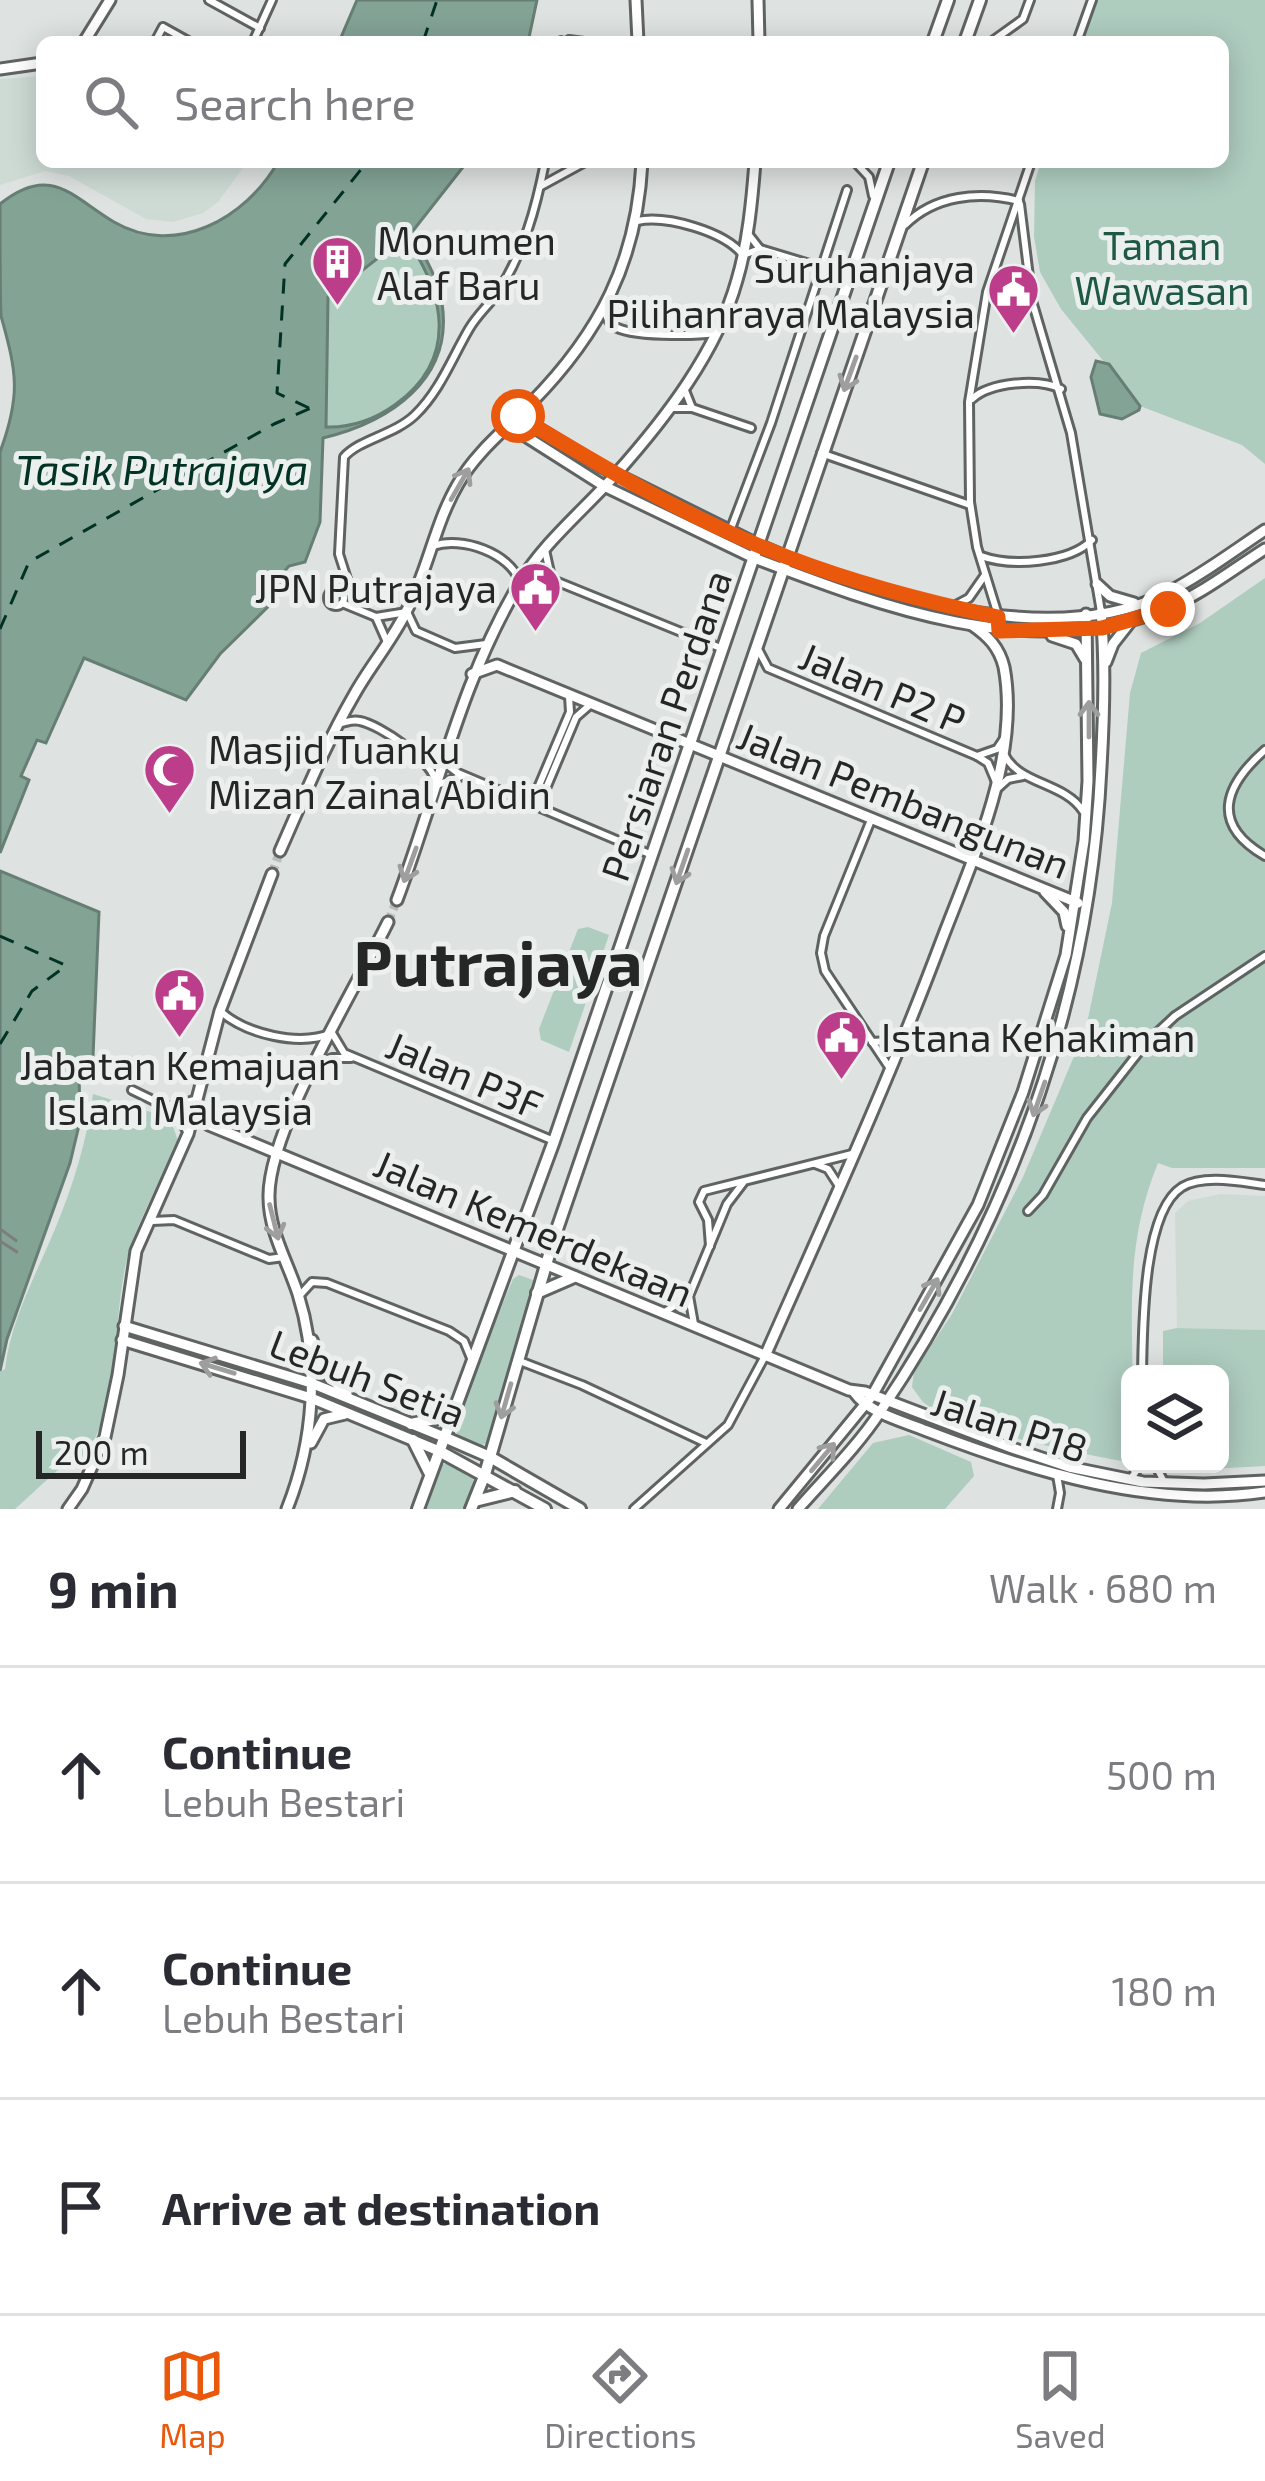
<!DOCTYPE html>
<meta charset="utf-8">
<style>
body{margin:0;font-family:"Exo 2",sans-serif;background:#f7f7f7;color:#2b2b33}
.controls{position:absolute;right:36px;bottom:36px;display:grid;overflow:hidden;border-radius:18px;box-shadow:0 6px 30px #0003}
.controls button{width:108px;height:108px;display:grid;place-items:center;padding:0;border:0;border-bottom:3px solid #e1e1e2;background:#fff;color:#2b2b33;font:60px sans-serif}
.scale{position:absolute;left:36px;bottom:30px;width:210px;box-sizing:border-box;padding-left:12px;border:6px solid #252726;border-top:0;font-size:33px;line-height:42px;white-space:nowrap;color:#252726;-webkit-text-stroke:9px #ebefed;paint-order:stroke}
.stop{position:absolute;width:36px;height:36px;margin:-27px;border:9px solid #ea580c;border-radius:50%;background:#fff}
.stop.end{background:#ea580c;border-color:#fff;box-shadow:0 3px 12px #0008}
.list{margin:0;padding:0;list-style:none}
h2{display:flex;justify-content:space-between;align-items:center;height:156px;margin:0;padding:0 48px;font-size:51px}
h2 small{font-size:39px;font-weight:400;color:#7c7c81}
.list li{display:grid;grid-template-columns:78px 1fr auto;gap:36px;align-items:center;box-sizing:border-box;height:216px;padding:0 48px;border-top:3px solid #e1e1e2}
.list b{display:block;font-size:45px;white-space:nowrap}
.list p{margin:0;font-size:39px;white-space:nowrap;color:#7c7c81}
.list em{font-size:39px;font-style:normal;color:#7c7c81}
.icon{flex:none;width:66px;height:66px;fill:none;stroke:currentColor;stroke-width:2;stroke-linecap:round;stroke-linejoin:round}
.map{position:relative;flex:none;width:1265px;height:1509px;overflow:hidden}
.search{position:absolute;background:#fff;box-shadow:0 6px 30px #0003;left:36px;right:36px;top:36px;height:132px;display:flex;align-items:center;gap:30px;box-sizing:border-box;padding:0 42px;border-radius:18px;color:#7c7c81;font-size:45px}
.sheet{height:804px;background:#fff}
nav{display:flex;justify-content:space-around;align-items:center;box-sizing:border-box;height:168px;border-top:3px solid #e1e1e2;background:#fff;font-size:33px;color:#7c7c81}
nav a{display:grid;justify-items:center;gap:6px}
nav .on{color:#ea580c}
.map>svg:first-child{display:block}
.built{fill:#cedbd5}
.green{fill:#aecdbf}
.water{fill:#83a395;stroke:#677e74;stroke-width:3;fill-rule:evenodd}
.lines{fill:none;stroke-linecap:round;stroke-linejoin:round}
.ferry{stroke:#013224;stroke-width:3;stroke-dasharray:15 12;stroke-linecap:butt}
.tertiary-tunnel{stroke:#b9bdbb;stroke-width:9;stroke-dasharray:9 4.5;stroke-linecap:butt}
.minor-casing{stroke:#5f6362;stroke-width:12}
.tertiary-casing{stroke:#5f6362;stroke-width:15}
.secondary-casing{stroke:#5f6362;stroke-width:15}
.primary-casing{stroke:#5f6362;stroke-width:16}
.minor{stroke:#fff;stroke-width:6}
.tertiary{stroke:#fff;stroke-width:9}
.secondary{stroke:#fff;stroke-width:9}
.primary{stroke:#fff;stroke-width:10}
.rail{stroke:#7b7e7d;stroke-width:3;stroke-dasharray:21 21;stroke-linecap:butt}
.oneway{stroke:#9d9e9d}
.route{stroke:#ea580c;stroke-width:15}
.labels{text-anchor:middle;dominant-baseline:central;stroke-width:10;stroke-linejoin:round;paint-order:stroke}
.poi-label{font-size:39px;fill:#252726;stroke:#ebefed;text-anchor:start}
.park-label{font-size:39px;fill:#1d5945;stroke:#ebefed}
.street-label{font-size:39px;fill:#252726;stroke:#ebefed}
.water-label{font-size:42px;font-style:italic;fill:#013224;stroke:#ebefed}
.town-label{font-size:63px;font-weight:bold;fill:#252726;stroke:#ebefed}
</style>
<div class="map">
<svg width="1265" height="1509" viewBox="0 0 1265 1509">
<rect width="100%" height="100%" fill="#dee2e0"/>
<!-- built -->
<g class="built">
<path d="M42 76V162H239L245 165 218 202 203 213 173 222 146 219 69 176 45 171 0 185V79Z"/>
<path d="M1220 1194 1265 1196V1330L1177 1328 1175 1213 1188 1201Z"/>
</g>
<!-- green -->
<g class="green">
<path d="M1096 0H1265V464L1242 445 1140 406 1061 309 1040 272 1034 237 1035 181 1041 162H1223V42H1081Z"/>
<path d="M405 237C419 258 434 279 438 305 449 372 392 429 326 427L328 297Z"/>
<path d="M1265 578V1168H1172L1158 1163C1115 1267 1141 1353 1129 1457L1121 1461C1075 1452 957 1430 923 1402 922 1401 913 1388 912 1387L914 1371 952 1314 1023 1177 1086 1028 1112 903 1130 693 1141 653 1200 623Z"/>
<path d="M588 927 609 935 569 1052 541 1040 539 1029 578 929Z"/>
<path d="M93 1094 170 1118 178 1141C162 1178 135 1225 126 1263 111 1333 122 1403 81 1464L60 1468 15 1509H0V1372L5 1369C11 1319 36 1275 55 1229 73 1186 87 1141 93 1094Z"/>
<path d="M519 1275 533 1280 535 1285 491 1440C480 1450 470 1444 459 1438L453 1424 513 1279Z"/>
<path d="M1177 1328 1265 1330V1466L1173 1471 1170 1464H1220V1374H1163V1331Z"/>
<path d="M909 1435 971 1462 974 1476 945 1509H818L873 1443Z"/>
<path d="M444 1464H452L472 1475 475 1488 467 1509H425L438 1467Z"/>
</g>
<!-- water -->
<g class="water">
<path d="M357 0H537L528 42H339Z"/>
<path d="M278 162H467L412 232C423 255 438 277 442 303 454 380 389 422 323 438L320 522 305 562 289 566 281 575 282 593 220 654 186 700 84 658 46 743 37 740 21 776 29 780 0 853V452C21 395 17 373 1 316 0 293 0 231 0 204 51 163 72 197 114 222 176 258 246 218 278 162ZM405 237C445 293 459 358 396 404 376 419 351 428 326 427L328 297Z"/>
<path d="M1096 361 1109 364 1140 406 1139 410 1122 419 1100 414 1091 377Z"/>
<path d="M0 871 99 912 93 1057 79 1072 80 1121 70 1163 7 1339 0 1371Z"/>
</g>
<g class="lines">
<!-- ferry -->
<g class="ferry">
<path d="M423 42 437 0"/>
<path d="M309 408 277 393 285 264 367 162"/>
<path d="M0 629 29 562 274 424 311 408"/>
<path d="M0 936 65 965"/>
<path d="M0 1044 32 991 67 965"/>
</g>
<!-- tertiary-tunnel -->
<g class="tertiary-tunnel">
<path d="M272 874 280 851"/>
<path d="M388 922 397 900"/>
</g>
<defs>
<g id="minor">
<path d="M209 0 260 28"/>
<path d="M569 40 584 42"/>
<path d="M155 42 163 27 190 42"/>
<path d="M253 42 272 0"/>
<path d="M561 42V41"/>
<path d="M991 42 1023 19 1030 0"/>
<path d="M1077 42 1092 0"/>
<path d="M855 162 869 177 873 196"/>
<path d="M541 186 585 162"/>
<path d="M1020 204 1032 301 1071 433 1101 612"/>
<path d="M637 221C666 215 724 231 743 255L760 249 749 235"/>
<path d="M905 225C935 195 979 191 1019 201"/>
<path d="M760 249 823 268"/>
<path d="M989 289 1009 280 1021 284 1028 293"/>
<path d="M604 310C607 317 607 321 614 326 629 337 695 336 714 333"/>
<path d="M972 399C990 382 1039 378 1061 389"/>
<path d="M673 408H692L684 388"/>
<path d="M692 408 751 428"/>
<path d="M821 453 970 505"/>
<path d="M730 531 771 423 847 190"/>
<path d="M433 546C462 536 510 553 520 582"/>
<path d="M545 550 551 577"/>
<path d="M981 556C1011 567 1069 563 1092 540"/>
<path d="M526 573 553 580 723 649"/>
<circle cx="336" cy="598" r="8"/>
<path d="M343 594 347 579 339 554 344 457C360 439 394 435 415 415 440 391 452 358 469 329 477 315 489 305 498 292 524 252 536 208 545 162"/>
<path d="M342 603 376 617 407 612 416 631 455 648 486 644"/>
<path d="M954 606 969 598 985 575"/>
<path d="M998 615 977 547 970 502 969 402 987 292 1031 162"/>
<path d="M376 617 387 642"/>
<path d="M759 651 768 668 977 756 988 763 996 782"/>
<path d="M341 723C347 722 353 719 360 721 380 725 431 760 435 780"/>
<path d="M1265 750C1224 786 1210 824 1265 856"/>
<path d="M1004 754C1019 785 1064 782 1083 811"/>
<path d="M977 756 997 749 1003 740"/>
<path d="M448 758 450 767 458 773 652 855"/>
<path d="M437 785 462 776"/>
<path d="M998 788 1008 779 1023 776"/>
<path d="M532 802 570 712 569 696"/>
<path d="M539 805 576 717 591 704"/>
<path d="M871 820 824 936 821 953 825 971 889 1067"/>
<path d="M220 1011C246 1034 299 1047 332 1033L344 1053 554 1141"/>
<path d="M872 1042 904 1040"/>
<path d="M315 1065 332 1058H351"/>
<path d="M132 1090 175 1111 188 1133"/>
<path d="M172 1106 198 1099"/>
<path d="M815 1164 828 1169 839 1186"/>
<path d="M1028 1211 1043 1195 1087 1118 1146 1043 1175 1016 1265 956"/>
<path d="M152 1221 174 1220 269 1259 284 1257"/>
<path d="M710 1246 708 1220 699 1202 704 1191 852 1154"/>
<path d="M301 1294 312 1282 327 1283 449 1331 464 1341 471 1358"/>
<path d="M663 1313 687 1298"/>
<path d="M694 1324 689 1296 727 1204 743 1183"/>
<path d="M517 1360 582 1385 706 1443"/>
<path d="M1142 1374C1143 1331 1142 1212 1182 1187 1204 1174 1241 1182 1265 1185"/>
<path d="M1155 1464 1164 1482"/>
<path d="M1057 1475 1060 1493 1057 1509"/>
<path d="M1132 1477 1141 1464"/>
<path d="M634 1509 728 1425 765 1356"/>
</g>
<g id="tertiary">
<path d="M636 0 638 42"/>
<path d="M758 0 759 42"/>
<path d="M84 42 110 0"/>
<path d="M0 69 42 63"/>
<path d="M518 416 602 467 759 545"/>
<path d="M508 425 604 486 754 558"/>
<path d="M472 674 497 665 1078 903"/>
<path d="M280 851C303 799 325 745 354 695 370 666 392 641 407 610 428 570 435 523 458 484 476 452 506 429 531 403 600 333 637 261 642 162"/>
<path d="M397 900C437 794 460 683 519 584 544 542 584 510 616 474 665 419 717 352 737 280 748 243 752 201 755 162"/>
<path d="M194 1114 209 1125 849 1390 865 1392 1012 1448 1069 1467 1143 1482 1204 1484 1265 1481"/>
<path d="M124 1326 311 1383 444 1437"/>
<path d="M122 1340 311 1398 439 1451"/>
<path d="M312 1340 322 1369 347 1394"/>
<path d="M765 1356C826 1218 888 1083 941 942 972 860 1021 757 1004 667 999 647 988 636 972 625"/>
<path d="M854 1392C870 1414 903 1421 927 1431 1031 1471 1152 1509 1265 1492"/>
<path d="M311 1443 324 1419 345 1414"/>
<path d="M68 1509 82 1489 105 1437 118 1375 136 1251 188 1134 220 1011 272 874"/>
<path d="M287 1509C314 1441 320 1364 298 1294 288 1263 269 1231 269 1198 267 1131 356 988 388 922"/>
</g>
<g id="secondary">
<path d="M759 545C870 594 1046 651 1163 595 1199 577 1232 552 1265 530"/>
<path d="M754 558C880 606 1029 663 1163 610 1199 596 1232 570 1265 549"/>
<path d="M1097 584 1110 596 1134 603"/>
<path d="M1052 636 1076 644 1085 659"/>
<path d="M1106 662 1113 644 1131 621"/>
<path d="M1045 892 1064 912 1067 926"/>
<path d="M779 1509 872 1396 978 1205 1023 1092 1066 955 1084 841 1088 781 1086 614"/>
<path d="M798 1509C825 1478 857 1447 880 1412 1012 1216 1090 1003 1101 767 1104 716 1106 663 1101 612"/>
</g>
<g id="primary">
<path d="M933 42 948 0"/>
<path d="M965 42 980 0"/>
<path d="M537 1293 574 1277"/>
<path d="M411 1424 435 1419 452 1408"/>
<path d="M444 1437 490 1457 580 1509"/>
<path d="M413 1440 429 1472"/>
<path d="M439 1451 545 1509"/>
<path d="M475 1501 515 1491"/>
<path d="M418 1509 554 1141 889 162"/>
<path d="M471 1509 485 1474 553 1241 923 162"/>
</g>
</defs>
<!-- minor casing -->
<use href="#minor" class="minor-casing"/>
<!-- tertiary casing -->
<use href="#tertiary" class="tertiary-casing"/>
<!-- secondary casing -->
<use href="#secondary" class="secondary-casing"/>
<!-- primary casing -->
<use href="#primary" class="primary-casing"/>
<!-- minor -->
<use href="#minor" class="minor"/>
<!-- tertiary -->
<use href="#tertiary" class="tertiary"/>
<!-- secondary -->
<use href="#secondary" class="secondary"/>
<!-- primary -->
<use href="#primary" class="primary"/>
<!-- rail -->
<path class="rail" d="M0 1229 25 1247 20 1254 0 1241"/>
</g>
<!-- one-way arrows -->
<defs><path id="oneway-shaft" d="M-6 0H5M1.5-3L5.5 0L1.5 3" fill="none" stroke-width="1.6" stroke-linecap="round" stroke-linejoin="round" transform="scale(3)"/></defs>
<g class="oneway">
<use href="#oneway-shaft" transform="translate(850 374) rotate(110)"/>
<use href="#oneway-shaft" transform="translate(460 484) rotate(-60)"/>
<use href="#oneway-shaft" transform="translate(1089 719) rotate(-90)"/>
<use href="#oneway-shaft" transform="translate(410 865) rotate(110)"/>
<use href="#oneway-shaft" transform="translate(682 867) rotate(109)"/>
<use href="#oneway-shaft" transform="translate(1039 1099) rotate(109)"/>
<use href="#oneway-shaft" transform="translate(274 1222) rotate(76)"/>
<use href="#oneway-shaft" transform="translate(929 1294) rotate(-60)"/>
<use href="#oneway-shaft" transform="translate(217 1368) rotate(-163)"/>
<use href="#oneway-shaft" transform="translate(506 1401) rotate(106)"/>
<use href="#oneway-shaft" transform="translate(823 1457) rotate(-50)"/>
</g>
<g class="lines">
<!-- route -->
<path class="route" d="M518 416C604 468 693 521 787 557 855 583 927 602 998 617L999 631 1102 628 1168 609"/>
</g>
<!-- icons -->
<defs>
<symbol id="building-pin" viewBox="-11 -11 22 30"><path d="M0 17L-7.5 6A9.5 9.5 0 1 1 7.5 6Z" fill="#bc3d89" stroke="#ebefed"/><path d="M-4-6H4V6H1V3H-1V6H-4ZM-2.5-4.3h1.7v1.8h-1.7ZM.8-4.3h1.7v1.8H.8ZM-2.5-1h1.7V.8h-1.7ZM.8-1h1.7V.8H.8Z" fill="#fff"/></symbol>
<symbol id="civic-pin" viewBox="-11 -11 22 30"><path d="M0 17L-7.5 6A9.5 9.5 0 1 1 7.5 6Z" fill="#bc3d89" stroke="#ebefed"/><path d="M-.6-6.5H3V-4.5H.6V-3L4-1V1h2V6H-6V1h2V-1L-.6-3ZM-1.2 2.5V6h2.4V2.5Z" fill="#fff"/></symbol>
<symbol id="mosque-pin" viewBox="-11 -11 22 30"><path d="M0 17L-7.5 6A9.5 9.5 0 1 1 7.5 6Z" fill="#bc3d89" stroke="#ebefed"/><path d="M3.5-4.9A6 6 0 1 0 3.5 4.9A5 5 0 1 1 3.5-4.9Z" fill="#fff"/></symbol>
</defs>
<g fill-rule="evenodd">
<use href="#building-pin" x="308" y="232" width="59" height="81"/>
<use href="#civic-pin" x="984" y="260" width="59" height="81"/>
<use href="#civic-pin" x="506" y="558" width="59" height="81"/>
<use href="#mosque-pin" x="140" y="740" width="59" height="81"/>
<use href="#civic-pin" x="150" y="964" width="59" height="81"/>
<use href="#civic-pin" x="812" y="1006" width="59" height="81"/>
</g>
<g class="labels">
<!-- poi labels -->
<g class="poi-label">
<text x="377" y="239">Monumen<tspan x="377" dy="45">Alaf Baru</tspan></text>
<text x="975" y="267" text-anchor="end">Suruhanjaya<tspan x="975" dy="45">Pilihanraya Malaysia</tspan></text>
<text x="497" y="587" text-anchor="end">JPN Putrajaya</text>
<text x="208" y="748">Masjid Tuanku<tspan x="208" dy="45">Mizan Zainal Abidin</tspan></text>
<text x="881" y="1036">Istana Kehakiman</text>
<text x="180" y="1064" text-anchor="middle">Jabatan Kemajuan<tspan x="180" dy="45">Islam Malaysia</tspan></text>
</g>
<!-- park labels -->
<g class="park-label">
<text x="1162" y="244">Taman<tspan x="1162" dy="45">Wawasan</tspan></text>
</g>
<!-- street labels -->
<g class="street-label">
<text transform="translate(883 687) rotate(23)">Jalan P2 P</text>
<text transform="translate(665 725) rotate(-71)">Persiaran Perdana</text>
<text transform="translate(904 799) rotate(22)">Jalan Pembangunan</text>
<text transform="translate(465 1074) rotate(23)">Jalan P3F</text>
<text transform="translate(534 1227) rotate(23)">Jalan Kemerdekaan</text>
<text transform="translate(368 1377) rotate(21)">Lebuh Setia</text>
<text transform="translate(1010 1424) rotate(18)">Jalan P18</text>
</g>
<!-- water labels -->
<g class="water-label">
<text x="162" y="468">Tasik Putrajaya</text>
</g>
<!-- town labels -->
<g class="town-label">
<text x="498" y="961">Putrajaya</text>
</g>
</g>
</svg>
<div class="controls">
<button><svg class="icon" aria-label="layers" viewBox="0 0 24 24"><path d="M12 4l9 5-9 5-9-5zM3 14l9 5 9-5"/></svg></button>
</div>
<div class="scale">200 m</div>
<div class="stop" style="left:518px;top:416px"></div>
<div class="stop end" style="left:1168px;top:609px"></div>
<div class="search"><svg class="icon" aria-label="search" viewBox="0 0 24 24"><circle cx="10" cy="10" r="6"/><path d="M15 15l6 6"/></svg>Search here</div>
</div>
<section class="sheet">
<h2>9 min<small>Walk · 680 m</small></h2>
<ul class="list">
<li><svg class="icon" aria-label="ahead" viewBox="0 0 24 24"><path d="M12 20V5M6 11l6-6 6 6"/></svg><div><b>Continue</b><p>Lebuh Bestari</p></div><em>500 m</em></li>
<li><svg class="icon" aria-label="ahead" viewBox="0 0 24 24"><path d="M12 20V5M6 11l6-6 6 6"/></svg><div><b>Continue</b><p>Lebuh Bestari</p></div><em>180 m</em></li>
<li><svg class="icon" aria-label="arrive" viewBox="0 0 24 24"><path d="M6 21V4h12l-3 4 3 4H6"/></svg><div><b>Arrive at destination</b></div></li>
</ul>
</section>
<nav>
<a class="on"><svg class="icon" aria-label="map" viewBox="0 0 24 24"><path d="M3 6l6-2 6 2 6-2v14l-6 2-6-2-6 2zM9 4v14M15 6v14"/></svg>Map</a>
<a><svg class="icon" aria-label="directions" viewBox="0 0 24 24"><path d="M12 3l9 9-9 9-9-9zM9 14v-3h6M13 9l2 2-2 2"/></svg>Directions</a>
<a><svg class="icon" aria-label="saved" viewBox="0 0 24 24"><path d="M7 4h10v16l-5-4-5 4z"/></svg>Saved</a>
</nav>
